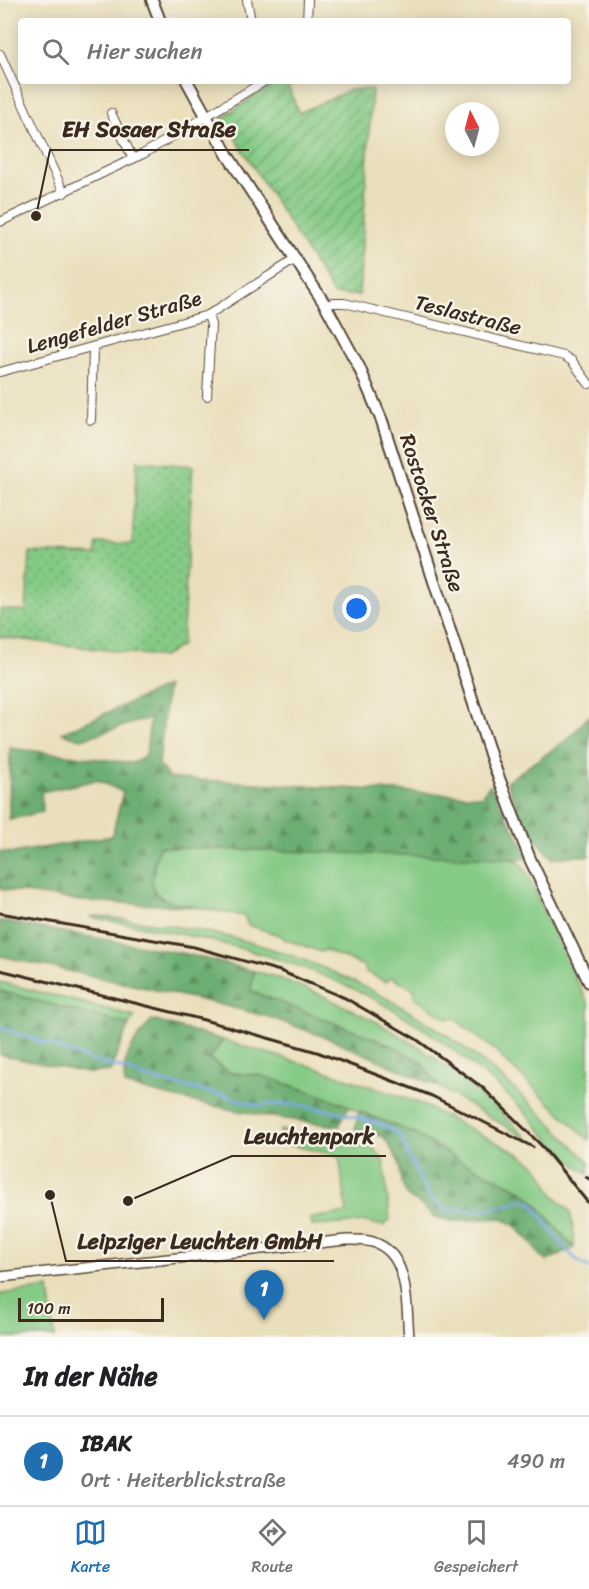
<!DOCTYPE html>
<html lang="de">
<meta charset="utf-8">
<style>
body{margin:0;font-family:Sriracha,sans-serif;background:#f6f6f6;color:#202124}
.compass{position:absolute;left:445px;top:102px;width:54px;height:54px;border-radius:50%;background:#fff;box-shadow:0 3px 15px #0003;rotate:354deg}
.scale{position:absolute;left:18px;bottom:15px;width:146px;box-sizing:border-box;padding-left:6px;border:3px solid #3b2a1e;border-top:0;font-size:16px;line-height:21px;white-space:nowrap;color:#3b2a1e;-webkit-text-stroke:4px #f7f3e8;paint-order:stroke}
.you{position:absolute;left:357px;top:609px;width:21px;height:21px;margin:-15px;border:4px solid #fff;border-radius:50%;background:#1a73e8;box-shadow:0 0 0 9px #1a73e833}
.badge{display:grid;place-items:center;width:39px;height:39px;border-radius:50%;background:#1f6fb2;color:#fff;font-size:20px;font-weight:700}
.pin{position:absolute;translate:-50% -50px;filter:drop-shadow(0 2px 3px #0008)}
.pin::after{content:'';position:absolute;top:32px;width:21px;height:18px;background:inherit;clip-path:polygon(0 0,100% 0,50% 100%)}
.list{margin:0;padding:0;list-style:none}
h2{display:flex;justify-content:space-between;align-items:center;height:78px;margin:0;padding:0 24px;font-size:26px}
h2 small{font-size:20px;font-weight:400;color:#757577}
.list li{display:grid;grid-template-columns:39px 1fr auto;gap:18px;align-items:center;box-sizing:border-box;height:90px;padding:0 24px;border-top:2px solid #e0e0e0}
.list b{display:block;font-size:22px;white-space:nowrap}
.list p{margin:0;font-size:20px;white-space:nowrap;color:#757577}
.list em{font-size:20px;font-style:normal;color:#757577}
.icon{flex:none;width:33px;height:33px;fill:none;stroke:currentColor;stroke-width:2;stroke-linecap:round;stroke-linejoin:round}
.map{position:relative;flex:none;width:589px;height:1337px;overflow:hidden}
.search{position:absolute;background:#fff;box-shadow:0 3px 15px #0003;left:18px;right:18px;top:18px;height:66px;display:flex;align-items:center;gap:15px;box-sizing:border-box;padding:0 21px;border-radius:6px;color:#757577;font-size:22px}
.sheet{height:168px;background:#fff}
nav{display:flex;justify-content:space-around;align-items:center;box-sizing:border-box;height:84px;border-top:2px solid #e0e0e0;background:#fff;font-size:16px;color:#757577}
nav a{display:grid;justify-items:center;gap:3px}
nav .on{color:#1f6fb2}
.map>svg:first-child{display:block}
.grass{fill:#85ca85;stroke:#607a52;stroke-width:1.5}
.forest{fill:url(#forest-firs);stroke:#546c48;stroke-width:1.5}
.park{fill:url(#park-dots);stroke:#607a52;stroke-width:1.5}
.garden{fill:url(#garden-furrows);stroke:#607a52;stroke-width:1.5}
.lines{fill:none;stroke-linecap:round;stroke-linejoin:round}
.stream{stroke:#76a7e0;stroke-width:3}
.minor-casing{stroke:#554536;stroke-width:10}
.tertiary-casing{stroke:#554536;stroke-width:12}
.secondary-casing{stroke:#554536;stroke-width:14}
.minor{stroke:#fff;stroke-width:8}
.tertiary{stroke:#fff;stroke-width:9}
.secondary{stroke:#fff;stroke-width:10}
.rail{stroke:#3b2a1e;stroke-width:3}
.labels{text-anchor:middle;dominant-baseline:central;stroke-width:5;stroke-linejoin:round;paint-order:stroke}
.street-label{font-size:21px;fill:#3b2a1e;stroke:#f7f3e8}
.leader{fill:none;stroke:#3b2a1e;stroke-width:2}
.callout-dot{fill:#3b2a1e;stroke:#f7f3e8;stroke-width:2}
.callout-label{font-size:22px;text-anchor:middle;font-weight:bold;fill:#3b2a1e;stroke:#f7f3e8;stroke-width:5;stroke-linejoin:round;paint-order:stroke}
</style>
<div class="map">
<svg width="589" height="1337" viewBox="0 0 589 1337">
<defs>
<pattern id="forest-firs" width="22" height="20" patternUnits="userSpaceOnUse" patternTransform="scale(1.5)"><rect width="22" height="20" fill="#6cae72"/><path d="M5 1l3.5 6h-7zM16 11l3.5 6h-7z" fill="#5a8e5d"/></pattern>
<pattern id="park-dots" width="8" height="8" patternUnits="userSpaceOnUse" patternTransform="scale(1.5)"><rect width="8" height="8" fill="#85ca85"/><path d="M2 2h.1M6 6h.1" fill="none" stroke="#6ea46c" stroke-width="1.8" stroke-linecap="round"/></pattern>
<pattern id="garden-furrows" width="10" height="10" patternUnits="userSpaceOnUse" patternTransform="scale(1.5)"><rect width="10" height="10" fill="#85ca85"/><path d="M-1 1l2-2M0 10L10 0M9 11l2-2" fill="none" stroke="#6ea46c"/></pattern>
</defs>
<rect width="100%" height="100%" fill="#f7f3e8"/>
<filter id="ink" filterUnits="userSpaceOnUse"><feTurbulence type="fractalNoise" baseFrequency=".0167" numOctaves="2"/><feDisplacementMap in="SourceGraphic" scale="12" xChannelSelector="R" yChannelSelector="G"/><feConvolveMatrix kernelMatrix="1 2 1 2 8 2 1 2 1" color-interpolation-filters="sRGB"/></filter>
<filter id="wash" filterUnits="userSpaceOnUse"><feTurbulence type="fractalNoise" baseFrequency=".008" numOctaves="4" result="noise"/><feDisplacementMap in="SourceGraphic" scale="24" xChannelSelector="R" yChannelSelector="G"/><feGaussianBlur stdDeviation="1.35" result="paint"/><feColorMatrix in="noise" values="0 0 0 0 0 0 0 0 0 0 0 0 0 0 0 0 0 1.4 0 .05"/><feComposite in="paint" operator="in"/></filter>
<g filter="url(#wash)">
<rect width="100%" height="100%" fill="#eadfbc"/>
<!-- grass -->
<g class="grass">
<path d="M159 847 506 858 519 861 527 873 566 960 589 1005V1140L502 1058 500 1054 453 1018 447 1019 414 997 415 990 391 977 386 982 366 972 364 966 325 950 321 952 284 939 282 936 248 925 244 916 169 902C142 891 153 870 159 847Z"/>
<path d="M97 916C148 922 199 928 249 942 351 971 447 1025 524 1098 547 1118 567 1140 589 1162V1174C562 1158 543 1131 521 1108 497 1084 469 1062 441 1041 335 962 216 939 89 917Z"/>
<path d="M254 971 279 978 319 994 377 1022 419 1047 453 1071 477 1092 482 1099 492 1103 529 1140 439 1087 420 1061 389 1044 250 991Z"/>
<path d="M0 982 135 1016 129 1025 0 991Z"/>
<path d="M223 1040 314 1067 419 1103 521 1155 538 1167 554 1195 570 1211 574 1234V1248L533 1200 519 1189 461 1161 415 1134 312 1092 259 1075 231 1073 209 1059Z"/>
<path d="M280 1130 371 1147 380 1155 384 1163 390 1220 383 1226 366 1222 312 1226 310 1218 347 1213 339 1156 280 1143Z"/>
<path d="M49 1288 55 1337H0V1294Z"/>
</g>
<!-- forest -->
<g class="forest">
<path d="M167 686 159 765 169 778 481 796 490 785 530 859 159 847C147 895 147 898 197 907L81 901 0 889V851L13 853 112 836 123 792 97 780 41 792 43 812 9 819 10 748 133 763 146 755 150 718 81 739 62 733Z"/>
<path d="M589 716V856H568L553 859 521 822 507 781 568 739Z"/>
<path d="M0 921 187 954 254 971 251 991 389 1044 420 1061 439 1087 333 1040 269 1017 210 1002 0 956Z"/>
<path d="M0 991 129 1025 110 1071 87 1073 0 1055Z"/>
<path d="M152 1020 223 1040 209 1059 231 1073 259 1075 312 1092 349 1106 339 1126C267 1118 195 1104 125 1085 120 1057 135 1041 152 1020Z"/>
<path d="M359 1111 415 1134 461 1161 519 1189 533 1200 574 1248 547 1261 540 1256 530 1241 514 1225 502 1218 453 1221 434 1217 420 1204 407 1196 401 1181 399 1162 384 1137 355 1129Z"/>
</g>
<!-- park -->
<path class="park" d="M137 461 193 466 182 645 163 657 0 637V609L26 611 30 552 96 555 97 543 132 544Z"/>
<!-- garden -->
<path class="garden" d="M279 81H286L299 113 350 90 372 89 359 295H334L222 117Z"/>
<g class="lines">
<!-- stream -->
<path class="stream" d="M0 1027 99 1063 122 1068 146 1078 227 1096 255 1105 291 1104 338 1112 383 1125 400 1135 408 1156 430 1197 445 1210H482L505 1206 522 1200 531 1202 563 1246 578 1261 589 1268"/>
</g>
</g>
<g filter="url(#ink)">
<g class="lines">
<defs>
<g id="minor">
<path d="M247 0 251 21"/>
<path d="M307 21 308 0"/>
<path d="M0 54 64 193"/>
<path d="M111 113 133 159"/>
<path d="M0 222 143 154 265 81"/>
<path d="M326 306 332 303H344L564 356 572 361 589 384"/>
<path d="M0 372 208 315 294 260"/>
<path d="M207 396 211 325 208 315"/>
<path d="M91 420 93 348"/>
</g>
<path id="tertiary" d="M0 1277 346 1240C356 1240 368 1239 378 1244 410 1258 406 1307 409 1337"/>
<g id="secondary">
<path d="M152 0 160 21"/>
<path d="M187 81 228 156 326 306 359 367 382 421 492 760 530 859 589 982"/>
</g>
</defs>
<!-- minor casing -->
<use href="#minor" class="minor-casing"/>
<!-- tertiary casing -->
<use href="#tertiary" class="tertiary-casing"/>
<!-- secondary casing -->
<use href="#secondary" class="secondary-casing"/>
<!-- minor -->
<use href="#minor" class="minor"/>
<!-- tertiary -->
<use href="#tertiary" class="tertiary"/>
<!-- secondary -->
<use href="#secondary" class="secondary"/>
<!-- rail -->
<g class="rail">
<path d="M0 913 194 947 280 971 345 998 416 1039 483 1088 541 1145 589 1204"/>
<path d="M0 970 204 1020 317 1052 432 1096 533 1147"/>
<path d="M586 1177 589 1179"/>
</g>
</g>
</g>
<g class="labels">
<!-- street labels -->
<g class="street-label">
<text transform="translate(468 315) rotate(14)">Teslastraße</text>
<text transform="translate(114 322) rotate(-16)">Lengefelder Straße</text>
<text transform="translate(432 513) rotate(72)">Rostocker Straße</text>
</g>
</g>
<!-- callouts -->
<path class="leader" d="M36 216L50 150H249M128 1201L232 1156H386M50 1195L66 1261H334"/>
<g class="callout-dot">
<circle cx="36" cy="216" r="6"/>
<circle cx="128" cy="1201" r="6"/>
<circle cx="50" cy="1195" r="6"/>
</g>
<g class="callout-label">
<text x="149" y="137">EH Sosaer Straße</text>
<text x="309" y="1144">Leuchtenpark</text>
<text x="200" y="1249">Leipziger Leuchten GmbH</text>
</g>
</svg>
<svg class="compass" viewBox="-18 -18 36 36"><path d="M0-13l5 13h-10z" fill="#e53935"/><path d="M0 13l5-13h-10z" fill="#757577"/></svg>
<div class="scale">100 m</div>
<div class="you"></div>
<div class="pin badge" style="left:264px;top:1320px">1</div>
<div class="search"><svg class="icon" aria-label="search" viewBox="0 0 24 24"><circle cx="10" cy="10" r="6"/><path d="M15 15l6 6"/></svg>Hier suchen</div>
</div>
<section class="sheet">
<h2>In der Nähe<small></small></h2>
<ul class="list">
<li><span class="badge">1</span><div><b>IBAK</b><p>Ort · Heiterblickstraße</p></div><em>490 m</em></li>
</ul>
</section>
<nav>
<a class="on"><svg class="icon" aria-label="map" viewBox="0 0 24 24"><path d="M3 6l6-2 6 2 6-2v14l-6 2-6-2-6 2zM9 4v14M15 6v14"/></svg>Karte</a>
<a><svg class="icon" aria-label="directions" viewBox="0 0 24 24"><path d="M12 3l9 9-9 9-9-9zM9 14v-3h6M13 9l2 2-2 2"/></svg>Route</a>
<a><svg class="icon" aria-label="saved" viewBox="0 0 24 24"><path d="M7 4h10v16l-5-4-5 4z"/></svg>Gespeichert</a>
</nav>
